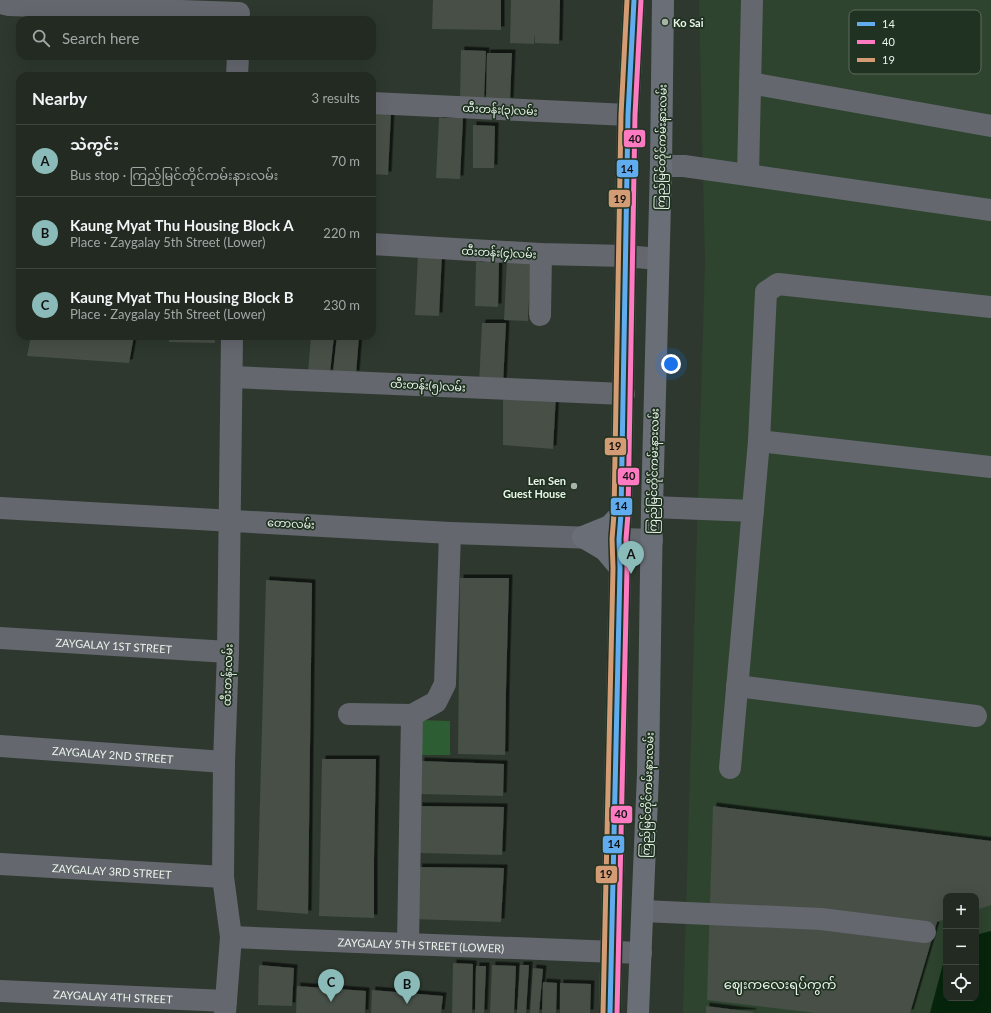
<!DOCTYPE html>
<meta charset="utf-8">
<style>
body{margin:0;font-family:Lato,"Noto Sans Myanmar",sans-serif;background:#2a322a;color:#f1f3f6}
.controls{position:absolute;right:12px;bottom:12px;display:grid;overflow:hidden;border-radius:8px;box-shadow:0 4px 16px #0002}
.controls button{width:36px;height:36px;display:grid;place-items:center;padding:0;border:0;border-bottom:1px solid #3f4640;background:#222a22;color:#f1f3f6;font:20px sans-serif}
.you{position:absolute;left:671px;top:364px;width:14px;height:14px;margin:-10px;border:3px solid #fff;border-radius:50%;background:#1a73e8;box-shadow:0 0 0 6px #1a73e833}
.badge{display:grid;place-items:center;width:26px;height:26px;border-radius:50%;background:#8bbbb9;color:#111;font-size:13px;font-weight:700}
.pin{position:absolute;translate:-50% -33px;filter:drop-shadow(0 1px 2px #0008)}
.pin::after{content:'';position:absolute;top:21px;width:14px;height:12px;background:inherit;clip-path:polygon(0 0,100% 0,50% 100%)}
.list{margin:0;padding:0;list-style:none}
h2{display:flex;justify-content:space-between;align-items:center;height:52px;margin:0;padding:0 16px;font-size:17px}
h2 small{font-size:13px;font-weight:400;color:#a2a7a5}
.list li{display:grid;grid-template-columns:26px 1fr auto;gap:12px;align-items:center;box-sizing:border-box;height:72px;padding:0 16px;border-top:1px solid #3f4640}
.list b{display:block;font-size:15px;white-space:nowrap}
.list p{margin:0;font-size:13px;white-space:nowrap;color:#a2a7a5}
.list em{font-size:13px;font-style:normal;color:#a2a7a5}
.icon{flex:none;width:22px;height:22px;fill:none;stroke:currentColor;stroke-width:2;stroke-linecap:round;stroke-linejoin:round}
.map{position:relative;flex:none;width:991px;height:1013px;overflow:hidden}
.search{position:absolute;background:#222a22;box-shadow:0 4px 16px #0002;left:16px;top:16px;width:360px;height:44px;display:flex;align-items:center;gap:10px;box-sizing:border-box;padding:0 14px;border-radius:12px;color:#a2a7a5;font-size:15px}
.panel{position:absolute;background:#222a22;box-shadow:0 4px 16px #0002;left:16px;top:72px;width:360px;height:268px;border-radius:12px}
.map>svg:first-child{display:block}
.built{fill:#2e442f}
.green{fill:#2d5d32}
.water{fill:#06250b}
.building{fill:#464f46;filter:url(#shadow)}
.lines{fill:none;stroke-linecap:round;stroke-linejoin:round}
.minor{stroke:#64676e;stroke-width:22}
.major{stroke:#6a6f77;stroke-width:22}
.bus-1-casing{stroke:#203221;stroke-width:8}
.bus-2-casing{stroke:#203221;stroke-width:8}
.bus-3-casing{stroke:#203221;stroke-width:8}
.bus-1{stroke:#60acee;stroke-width:5}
.bus-2{stroke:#fe7ac1;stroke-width:5}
.bus-3{stroke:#d39c74;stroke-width:5}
.poi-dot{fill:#a8b3a8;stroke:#203221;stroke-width:1.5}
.labels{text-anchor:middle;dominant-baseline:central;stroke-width:3.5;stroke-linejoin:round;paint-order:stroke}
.poi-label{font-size:11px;font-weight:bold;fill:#eaf5ea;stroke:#203221;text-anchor:start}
.street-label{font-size:11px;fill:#eaf5ea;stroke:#203221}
.quarter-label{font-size:13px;fill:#eaf5ea;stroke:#203221}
.key{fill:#203221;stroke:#5d6c5d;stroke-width:1}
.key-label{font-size:11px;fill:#eaf5ea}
.line-badge{stroke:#203221;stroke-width:1.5}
.pale-badge-label{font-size:11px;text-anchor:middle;font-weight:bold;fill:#111}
</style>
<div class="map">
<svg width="991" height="1013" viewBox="0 0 991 1013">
<defs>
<filter id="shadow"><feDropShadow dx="3.5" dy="-3.5" stdDeviation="0" flood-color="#0009"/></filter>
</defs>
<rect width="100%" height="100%" fill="#2e382e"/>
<!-- built -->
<path class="built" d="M699 0H991V931L976 935V896H946V953L930 1013H683L705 261Z"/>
<!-- green -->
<path class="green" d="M419 720 450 721V755H418Z"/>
<!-- water -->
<path class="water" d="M991 931V1013H930L946 953V998H976V935Z"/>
<!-- building -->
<g class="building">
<path d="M433 0H501V30L432 29Z"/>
<path d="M511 0H560L559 44 535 43V34L534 44 510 43Z"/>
<path d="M461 50 486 51 484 99 460 98Z"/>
<path d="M487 53H512L510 101 486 100Z"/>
<path d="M372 113H391L388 175 372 174Z"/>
<path d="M439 118H463L460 179 436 178Z"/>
<path d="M473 125 495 126 494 168H473Z"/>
<path d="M418 254H442L439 316 415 315Z"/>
<path d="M507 259H531L528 321 504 320Z"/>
<path d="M476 262H499L498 307 475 306Z"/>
<path d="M482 323H506L503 385 479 384Z"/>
<path d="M31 336H134L129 363 27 356Z"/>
<path d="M169 336H215V343L169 342Z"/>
<path d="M311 336H334L330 373 308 372Z"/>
<path d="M337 336H359L356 374 333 372Z"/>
<path d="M503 393 556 395 553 449 503 445Z"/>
<path d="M460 578H509L506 690 505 755 458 754Z"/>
<path d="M266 580 312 583 308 914 257 910Z"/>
<path d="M322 759H376L374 859V918L319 916Z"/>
<path d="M421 761 504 764 503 796 421 794Z"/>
<path d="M419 806 504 807 502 855 419 853Z"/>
<path d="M713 806 991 841V905L976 910V896H946V919L937 922 910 1013H815L707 1000Z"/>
<path d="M419 867 504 868 501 922 413 919Z"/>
<path d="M453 963 473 964 472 1013H452Z"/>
<path d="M259 965 294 968 292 1006 258 1005Z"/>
<path d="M492 965 516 966 514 1013H490Z"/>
<path d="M520 965H529L526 1013H517Z"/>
<path d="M476 966H486L484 1013H475Z"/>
<path d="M533 968 543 969 539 1013H530Z"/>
<path d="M543 982 557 983 556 1013H542Z"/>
<path d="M560 983 591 984 590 1013H560Z"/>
<path d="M297 986 366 991 365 1013H296Z"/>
<path d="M372 990 443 996 441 1013H371Z"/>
<path d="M706 1006 753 1012V1013H706Z"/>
</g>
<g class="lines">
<!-- minor -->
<g class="minor">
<path d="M0 3 9 5 239 13"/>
<path d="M237 76 238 56"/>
<path d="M750 83 991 126"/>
<path d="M372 103 628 115"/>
<path d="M661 166H684L991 210"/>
<path d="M748 175 752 0"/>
<path d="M372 244 541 254 626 256 658 259"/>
<path d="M540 315 541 254"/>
<path d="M232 377 624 394"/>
<path d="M759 441 991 467"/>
<path d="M652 507 753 511"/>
<path d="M0 508 450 533 652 540"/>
<path id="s1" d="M0 638 228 652"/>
<path d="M737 686 976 716"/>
<path d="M349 714 412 715"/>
<path id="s2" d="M0 746 224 762"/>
<path d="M730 768 759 441 766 292 778 284 991 307"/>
<path id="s3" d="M0 864 223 877"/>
<path d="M643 911 821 919 925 932"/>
<path id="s4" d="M231 937 641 953"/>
<path d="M408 944 412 715 436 702 445 684 450 533"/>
<path id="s5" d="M0 991 226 1001"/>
<path d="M225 1013 231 937 223 877 224 762 228 652 232 336"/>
</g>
<!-- major -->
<g class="major">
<path d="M583 537 605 550 620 568"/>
<path d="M583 537 610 526 621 514"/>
<path d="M610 1013 620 568 619 539 621 514 628 115 634 0"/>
<path d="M638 1013 648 774 652 507 661 166 663 0"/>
</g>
<defs>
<path id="bus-1" d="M610 1013 620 568 619 539 621 514 628 115 634 0"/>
<path id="bus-2" d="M617 1013 627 568 626 539 628 514 635 115 641 0"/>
<path id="bus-3" d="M603 1013 613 568 612 539 614 514 621 115 627 0"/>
</defs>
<!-- bus-1 casing -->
<use href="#bus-1" class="bus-1-casing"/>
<!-- bus-2 casing -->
<use href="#bus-2" class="bus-2-casing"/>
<!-- bus-3 casing -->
<use href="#bus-3" class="bus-3-casing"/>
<!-- bus-1 -->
<use href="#bus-1" class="bus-1"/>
<!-- bus-2 -->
<use href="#bus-2" class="bus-2"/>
<!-- bus-3 -->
<use href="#bus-3" class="bus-3"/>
</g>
<!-- markers -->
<g class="poi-dot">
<circle cx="665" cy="22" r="4"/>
<circle cx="574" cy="486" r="4"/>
</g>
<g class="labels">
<!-- poi labels -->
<g class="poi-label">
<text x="673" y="22">Ko Sai</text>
<text x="566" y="480" text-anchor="end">Len Sen<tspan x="566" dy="13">Guest House</tspan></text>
</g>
<!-- street labels -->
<g class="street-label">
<text transform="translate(500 109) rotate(3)">ထီးတန်း(၃)လမ်း</text>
<text transform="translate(661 147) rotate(-89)">ကြည်မြင်တိုင်ကမ်းနားလမ်း</text>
<text transform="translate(499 252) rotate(3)">ထီးတန်း(၄)လမ်း</text>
<text transform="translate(428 385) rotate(3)">ထီးတန်း(၅)လမ်း</text>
<text transform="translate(653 471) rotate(-89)">ကြည်မြင်တိုင်ကမ်းနားလမ်း</text>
<text transform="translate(291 523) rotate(3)">တောလမ်း</text>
<text stroke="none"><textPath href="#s1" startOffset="114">ZAYGALAY 1ST STREET</textPath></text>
<text transform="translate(227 675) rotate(-88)">ထီးတန်းလမ်း</text>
<text stroke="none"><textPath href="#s2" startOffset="113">ZAYGALAY 2ND STREET</textPath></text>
<text transform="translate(647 795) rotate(-88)">ကြည်မြင်တိုင်ကမ်းနားလမ်း</text>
<text stroke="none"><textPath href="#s3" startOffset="112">ZAYGALAY 3RD STREET</textPath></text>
<text stroke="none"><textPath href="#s4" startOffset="190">ZAYGALAY 5TH STREET (LOWER)</textPath></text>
<text stroke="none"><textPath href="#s5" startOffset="113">ZAYGALAY 4TH STREET</textPath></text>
</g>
<!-- quarter labels -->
<g class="quarter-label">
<text x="780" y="984">ဈေးကလေးရပ်ကွက်</text>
</g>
</g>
<!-- legend -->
<rect x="849" y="10" width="132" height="64" rx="6" class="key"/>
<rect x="857" y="22" width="18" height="4" fill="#60acee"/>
<rect x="857" y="40" width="18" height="4" fill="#fe7ac1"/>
<rect x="857" y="58" width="18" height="4" fill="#d39c74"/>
<g class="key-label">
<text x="882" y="28">14</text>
<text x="882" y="46">40</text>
<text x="882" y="64">19</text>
</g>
<g class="line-badge">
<rect x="623" y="129" width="23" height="19" rx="4" fill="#fe7ac1"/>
<rect x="616" y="159" width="23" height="19" rx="4" fill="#60acee"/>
<rect x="608" y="189" width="23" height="19" rx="4" fill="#d39c74"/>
<rect x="604" y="437" width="23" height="19" rx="4" fill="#d39c74"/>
<rect x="617" y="467" width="23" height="19" rx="4" fill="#fe7ac1"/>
<rect x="610" y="497" width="23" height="19" rx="4" fill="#60acee"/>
<rect x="610" y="805" width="23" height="19" rx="4" fill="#fe7ac1"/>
<rect x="602" y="835" width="23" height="19" rx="4" fill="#60acee"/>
<rect x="595" y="865" width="23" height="19" rx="4" fill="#d39c74"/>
</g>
<g class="pale-badge-label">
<text x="635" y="143">40</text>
<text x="627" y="173">14</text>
<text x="620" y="203">19</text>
<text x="615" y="450">19</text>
<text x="629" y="480">40</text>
<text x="621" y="510">14</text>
<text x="621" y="818">40</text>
<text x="614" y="848">14</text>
<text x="606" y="878">19</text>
</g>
</svg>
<div class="controls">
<button>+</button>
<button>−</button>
<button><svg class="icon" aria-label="locate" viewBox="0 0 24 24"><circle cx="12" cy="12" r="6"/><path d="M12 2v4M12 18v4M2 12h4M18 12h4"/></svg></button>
</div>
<div class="you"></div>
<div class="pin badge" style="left:631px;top:574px">A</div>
<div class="pin badge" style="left:407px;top:1004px">B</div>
<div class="pin badge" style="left:331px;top:1002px">C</div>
<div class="search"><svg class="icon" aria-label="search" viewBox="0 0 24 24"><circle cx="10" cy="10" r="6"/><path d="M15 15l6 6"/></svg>Search here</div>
<section class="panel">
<h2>Nearby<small>3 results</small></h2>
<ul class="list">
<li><span class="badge">A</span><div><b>သဲကွင်း</b><p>Bus stop · ကြည့်မြင်တိုင်ကမ်းနားလမ်း</p></div><em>70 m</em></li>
<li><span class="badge">B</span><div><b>Kaung Myat Thu Housing Block A</b><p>Place · Zaygalay 5th Street (Lower)</p></div><em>220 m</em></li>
<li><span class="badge">C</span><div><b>Kaung Myat Thu Housing Block B</b><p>Place · Zaygalay 5th Street (Lower)</p></div><em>230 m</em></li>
</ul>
</section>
</div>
